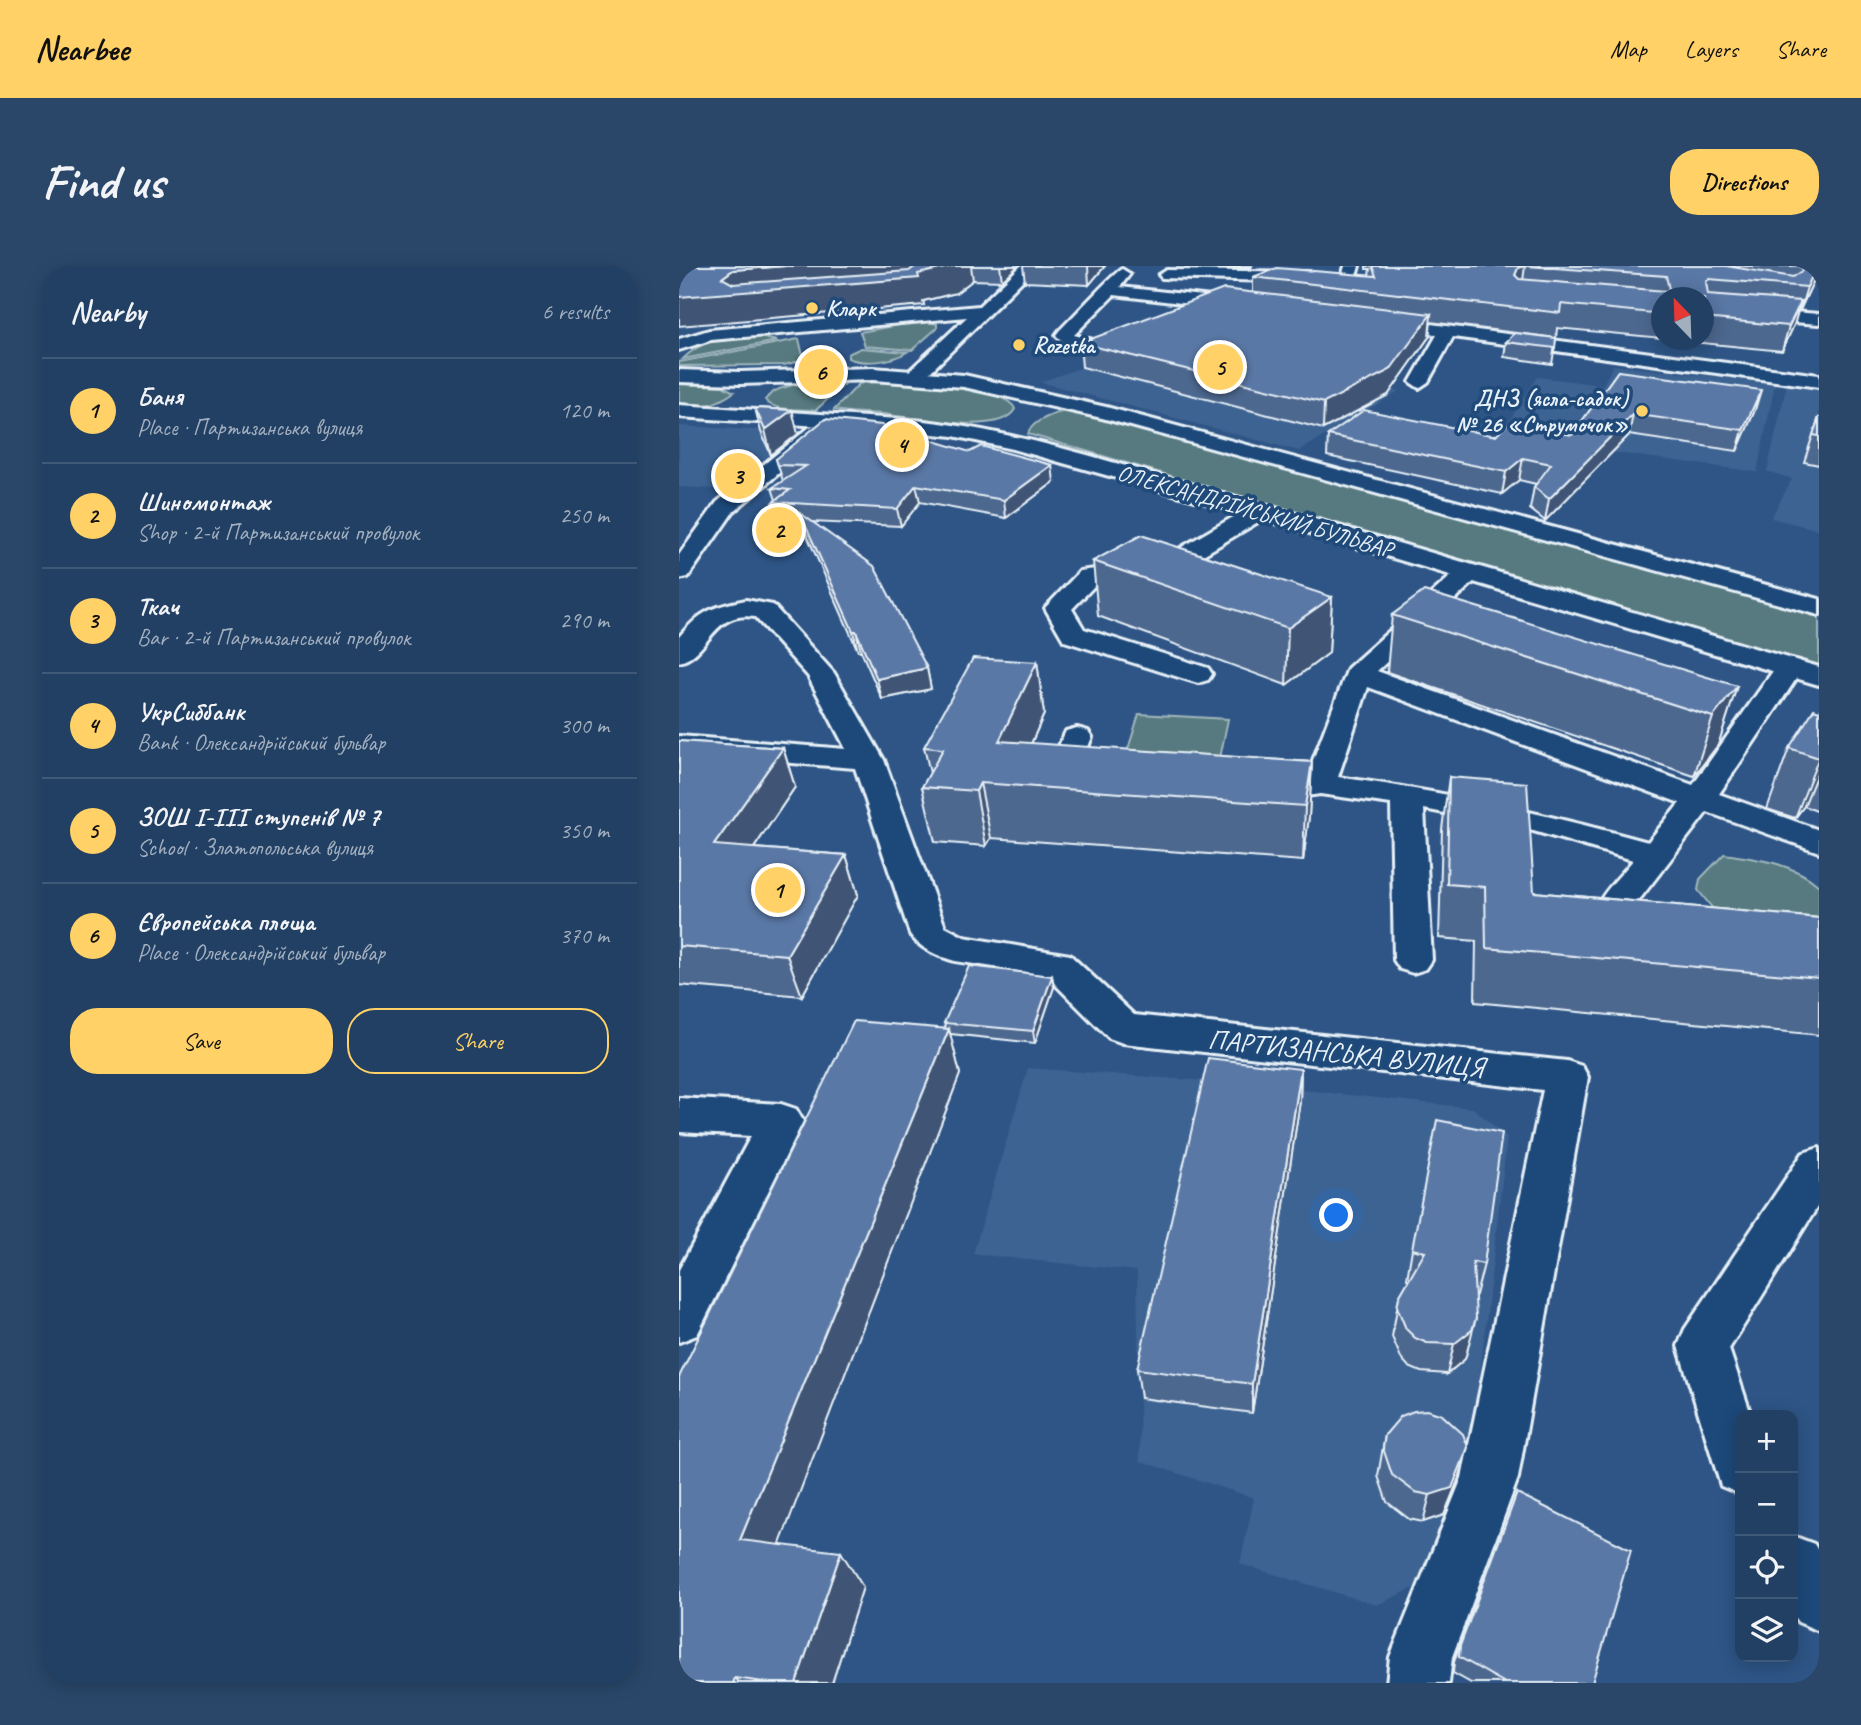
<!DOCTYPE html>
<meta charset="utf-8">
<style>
body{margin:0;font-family:Caveat,sans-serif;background:#2a476a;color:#f1f3f6}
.controls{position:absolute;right:21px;bottom:21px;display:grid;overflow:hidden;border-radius:14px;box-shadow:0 4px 18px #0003}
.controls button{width:63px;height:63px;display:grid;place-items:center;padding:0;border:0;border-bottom:2px solid #3f5978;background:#224064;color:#f1f3f6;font:35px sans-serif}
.compass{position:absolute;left:972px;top:21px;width:63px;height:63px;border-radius:50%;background:#224064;box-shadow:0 4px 18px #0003;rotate:337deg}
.you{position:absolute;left:658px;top:950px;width:24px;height:24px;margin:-18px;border:5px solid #fff;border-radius:50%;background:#1a73e8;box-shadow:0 0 0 10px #1a73e833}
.badge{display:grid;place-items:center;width:46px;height:46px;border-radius:50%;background:#ffd166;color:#111;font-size:23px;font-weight:700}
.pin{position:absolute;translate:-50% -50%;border:4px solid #fff;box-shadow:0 2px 7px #0006}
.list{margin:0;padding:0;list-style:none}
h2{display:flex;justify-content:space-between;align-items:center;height:91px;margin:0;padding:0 28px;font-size:30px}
h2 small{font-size:23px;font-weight:400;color:#a2afbf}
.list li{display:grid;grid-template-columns:46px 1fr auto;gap:21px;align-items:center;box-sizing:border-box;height:105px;padding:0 28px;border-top:2px solid #3f5978}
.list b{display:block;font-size:26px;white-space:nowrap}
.list p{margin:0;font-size:23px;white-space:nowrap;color:#a2afbf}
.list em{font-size:23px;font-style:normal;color:#a2afbf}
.actions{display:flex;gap:14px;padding:21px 28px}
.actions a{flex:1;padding:16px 0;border:2px solid #ffd166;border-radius:28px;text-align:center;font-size:24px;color:#ffd166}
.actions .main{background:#ffd166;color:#111}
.icon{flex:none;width:38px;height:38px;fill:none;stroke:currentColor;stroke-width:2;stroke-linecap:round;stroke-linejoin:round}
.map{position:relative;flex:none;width:1140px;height:1417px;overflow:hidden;border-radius:28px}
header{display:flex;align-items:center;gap:42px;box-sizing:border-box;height:98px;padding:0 35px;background:#ffd166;color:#111}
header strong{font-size:33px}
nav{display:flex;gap:38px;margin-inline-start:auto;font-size:24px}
.intro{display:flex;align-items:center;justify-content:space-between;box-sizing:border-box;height:168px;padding:0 42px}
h1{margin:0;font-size:49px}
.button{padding:18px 32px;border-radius:28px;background:#ffd166;color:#111;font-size:24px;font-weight:700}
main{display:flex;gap:42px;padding:0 42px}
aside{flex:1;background:#224064;border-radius:28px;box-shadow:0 4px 18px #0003}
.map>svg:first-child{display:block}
.built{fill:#3e6392}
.green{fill:#577a7f;stroke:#a0b6bc;stroke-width:2}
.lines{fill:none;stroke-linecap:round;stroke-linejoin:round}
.minor-casing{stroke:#e8f1f8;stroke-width:6}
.major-casing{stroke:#e8f1f8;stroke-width:6}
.minor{fill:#1f4a7a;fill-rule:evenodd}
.major{fill:#1f4a7a;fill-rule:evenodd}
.wall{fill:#4d678f;stroke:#e8f1f8;stroke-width:2}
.shaded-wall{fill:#3f5474;stroke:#e8f1f8;stroke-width:2}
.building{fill:#5a78a6;stroke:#e8f1f8;stroke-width:2}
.poi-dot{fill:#ffd166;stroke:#1f4a7a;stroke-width:2.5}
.labels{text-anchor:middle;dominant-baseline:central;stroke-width:7;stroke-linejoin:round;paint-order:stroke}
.far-poi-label{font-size:23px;font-weight:bold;fill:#e8f1f8;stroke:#1f4a7a;text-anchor:start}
.far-street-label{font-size:23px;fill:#e8f1f8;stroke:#1f4a7a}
.street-label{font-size:28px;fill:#e8f1f8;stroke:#1f4a7a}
</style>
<header>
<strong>Nearbee</strong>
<nav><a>Map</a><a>Layers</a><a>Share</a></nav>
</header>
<div class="intro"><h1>Find us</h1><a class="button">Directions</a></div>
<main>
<aside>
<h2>Nearby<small>6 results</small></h2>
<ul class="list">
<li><span class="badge">1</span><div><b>Баня</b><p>Place · Партизанська вулиця</p></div><em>120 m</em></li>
<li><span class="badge">2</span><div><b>Шиномонтаж</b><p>Shop · 2-й Партизанський провулок</p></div><em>250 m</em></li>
<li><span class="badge">3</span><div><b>Ткач</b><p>Bar · 2-й Партизанський провулок</p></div><em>290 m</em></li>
<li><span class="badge">4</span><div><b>УкрСиббанк</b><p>Bank · Олександрійський бульвар</p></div><em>300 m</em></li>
<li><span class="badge">5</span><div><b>ЗОШ І-ІІІ ступенів № 7</b><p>School · Златопольська вулиця</p></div><em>350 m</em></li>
<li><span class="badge">6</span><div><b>Європейська площа</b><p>Place · Олександрійський бульвар</p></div><em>370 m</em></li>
</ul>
<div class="actions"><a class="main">Save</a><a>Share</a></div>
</aside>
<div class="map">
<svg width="1140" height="1417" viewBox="0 0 1140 1417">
<rect width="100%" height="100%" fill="#2e5586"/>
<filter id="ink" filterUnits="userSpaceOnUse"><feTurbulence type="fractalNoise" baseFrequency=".0143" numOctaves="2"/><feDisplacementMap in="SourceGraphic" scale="14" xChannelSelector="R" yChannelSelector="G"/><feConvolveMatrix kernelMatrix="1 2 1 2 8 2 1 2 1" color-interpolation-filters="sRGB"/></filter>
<g filter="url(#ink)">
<!-- built -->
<g class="built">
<path d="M507 36 670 117 720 125 620 185 361 116 444 87 462 67Z"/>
<path d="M934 99 1096 118 1078 206 820 171 858 111 924 119Z"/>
<path d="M1108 118 1140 122V264L1092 252 1113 213 1088 205Z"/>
<path d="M0 160 117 166 61 214 39 223 0 221Z"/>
<path d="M349 802 567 818 794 842 828 871 793 1179 756 1312 698 1339 561 1298 575 1232 461 1195 458 1005 294 988Z"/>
</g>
<!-- green -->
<g class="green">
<path d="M244 55 258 58V62L233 84 186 80 181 66Z"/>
<path d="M72 69 98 75 4 93C23 73 46 72 72 69Z"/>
<path d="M120 73 124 90 121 95 105 99 0 100V96Z"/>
<path d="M182 82 228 86C212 96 186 99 169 92V88Z"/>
<path d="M146 116H168L137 144C123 143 95 146 86 134 98 117 126 118 146 116Z"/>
<path d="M187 116C212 116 328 119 336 143 322 171 231 151 204 148 188 147 171 147 155 144L180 118Z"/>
<path d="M0 118 44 120 55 126C36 140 23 141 0 140Z"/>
<path d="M393 144 1140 347V400L349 168C352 154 379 146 393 144Z"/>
<path d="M460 448 549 453 539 502 445 496Z"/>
<path d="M1045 588C1078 593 1115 597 1140 620V656L1035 644 1019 624 1021 613Z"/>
</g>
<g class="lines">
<defs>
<g id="minor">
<path d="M342 0H358L242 115H228L226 111 228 107 288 51 32 74 0 84V73L30 64 300 40Z"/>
<path d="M666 0H680L676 14H666L663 11Z"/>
<path d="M443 3 451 8 441 21 569 35 577 40 569 45 435 29 395 69 414 74 417 78 414 82C402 85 385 79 377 69L380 65C390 56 436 5 443 3Z"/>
<path d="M488 4 631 6 639 11 631 16 483 12 480 9Z"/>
<path d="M1024 39 1140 48V58L1024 49Z"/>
<path d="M698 51 1140 109V121L774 71 749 116 740 122 731 116 758 69 692 60 690 56 692 52Z"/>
<path d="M138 159 145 161 148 165 145 169 54 246 9 311 0 313V289L38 236 131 161Z"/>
<path d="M581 238 589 240 592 245 589 250 494 307 418 317 393 343 405 363 529 402 533 408 529 414 519 417 509 414 385 375 366 342 401 305 479 295 573 240Z"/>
<path d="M790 299 799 302 803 307 799 312 698 405 1014 519 1101 395 1111 393 1121 395 1125 401 1040 528 1140 564V586L1028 546 950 647V655L964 658 970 667 964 676C948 680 935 678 919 674 901 644 937 616 954 594L851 564 745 543 753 694 747 703 734 707 721 703 715 694 712 538 641 528 608 533 570 528 565 521 570 514C588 509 608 513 628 510L669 402 781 302ZM689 421 1001 537 969 576C865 547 767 526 659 511Z"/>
<path d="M67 334 94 339 155 407 205 494 266 661 285 671 391 689 455 749 888 795 903 800 909 811 839 1212 773 1391 770 1417H708L711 1391 783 1212 864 824 444 777 430 772 367 709 276 695C259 690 241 683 231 668L176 502 0 488V470L167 483 129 410 76 351C32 344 31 389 0 396V371C23 344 33 341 67 334Z"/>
<path d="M398 462 409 465 413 471 402 498 417 501 422 508 417 515 406 518 372 514 367 507 387 465Z"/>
<path d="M0 832 102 838 117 843 124 855 18 1069 0 1076V1004L72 870 0 866Z"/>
<path d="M1140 882V938L1050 1083 1072 1149H1061V1228L1042 1220 999 1080 1006 1063 1124 887Z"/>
<path d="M1114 1270 1135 1278 1140 1286V1365L1119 1356 1114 1349Z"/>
</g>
<g id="major">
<path d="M194 102 285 109 427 141 1140 333V349L423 152 285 121 194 114 61 118 0 116V104L61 106Z"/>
<path d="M0 139 235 154C338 164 439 199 539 226 740 281 940 343 1140 401V419L573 250 334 183 274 170 235 166 0 151Z"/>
</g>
</defs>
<!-- minor casing -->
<use href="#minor" class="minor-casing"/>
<!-- major casing -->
<use href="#major" class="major-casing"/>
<!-- minor -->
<use href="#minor" class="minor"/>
<!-- major -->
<use href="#major" class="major"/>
</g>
<!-- wall -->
<g class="wall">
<path d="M0 0H339L323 15 294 14 277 27 244 35 245 39Z"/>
<path d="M344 0H426L410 19 346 16Z"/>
<path d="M534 0H573L572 2H534Z"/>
<path d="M687 0H1140V3L1121 44H1119L1115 59 1103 85 993 74H1025V32H983V72L878 62 877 72 752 56 750 71 709 129 644 163 403 101 401 77 574 27V11L690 10 691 3H687Z"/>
<path d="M877 72 873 98 825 91 827 76Z"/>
<path d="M939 105 1076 144 1058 185 950 169 866 255 851 243 855 221 857 218 840 214 823 228 648 190 649 169H893Z"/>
<path d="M76 142 113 144 119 168 92 189 82 166Z"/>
<path d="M1140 151V199L1125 196Z"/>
<path d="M97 193 375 216 327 252 241 236 222 260 133 256 248 402 252 423 203 433 182 385H179L126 265 123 255 99 254 94 236 97 234 93 222 104 215Z"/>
<path d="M414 295 653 331 650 387 607 419 419 350Z"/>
<path d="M713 349 1058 420 1039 479 1015 510 708 406Z"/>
<path d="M358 396 365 448 352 478 633 496 630 551 624 595 312 572 307 580 256 576 243 521 251 507 245 481Z"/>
<path d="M1140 445V546L1125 540 1116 552 1088 543 1110 482Z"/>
<path d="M0 475 104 482 116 521 75 582 167 589 179 629 123 730 0 719Z"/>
<path d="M770 511 855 626 1140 652V769L796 736 797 675 760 672 763 563Z"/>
<path d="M373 710 375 721 356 777 271 768 281 808 100 1279 184 1321 153 1417H0L267 763 265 757Z"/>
<path d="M622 803 621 835 573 1147 462 1132 458 1103Z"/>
<path d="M733 983 805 998 797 1029H796L789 1082 786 1093 768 1108 742 1106 730 1101 722 1092 713 1071 720 1031 730 1014 728 1013Z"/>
<path d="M706 1169 781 1209 765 1249 744 1256 730 1253 708 1236 699 1210Z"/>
<path d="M838 1227 913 1417H792L774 1407 775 1396Z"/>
</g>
<!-- shaded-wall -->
<g class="shaded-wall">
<path d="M107 0H292L294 14 277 27 244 35 245 39 0 60V31L43 12 54 4Z"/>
<path d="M321 0H339L323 15Z"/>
<path d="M409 0H426L410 19Z"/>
<path d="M846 0 843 22 836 9 839 2Z"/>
<path d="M1138 0H1140V3L1121 44 1128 21Z"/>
<path d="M1122 35 1115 59 1103 85 1110 60Z"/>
<path d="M752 48 750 71 709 129 644 163 645 137Z"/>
<path d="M1082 124 1076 144 1058 185 1064 164Z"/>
<path d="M113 144 119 168 92 189 86 164Z"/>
<path d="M954 148 950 169 866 255 870 233Z"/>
<path d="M844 192 840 214 823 228 827 206Z"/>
<path d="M373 199 375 216 327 252 325 234Z"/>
<path d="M237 219 241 236 222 260 218 243Z"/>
<path d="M653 331 650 387 607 419 609 362Z"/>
<path d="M174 365H177L182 385H179Z"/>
<path d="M358 396 365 448 334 519 320 475Z"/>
<path d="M248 402 252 423 203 433 198 413Z"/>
<path d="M1058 420 1039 479 1015 510 1034 451Z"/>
<path d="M104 482 116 521 50 619 35 579Z"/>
<path d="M1140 491V503L1125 540 1116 552Z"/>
<path d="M633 496 630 551 624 595 626 540Z"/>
<path d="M301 517 312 572 307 580 297 525Z"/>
<path d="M167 589 179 629 123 730 108 689Z"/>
<path d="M373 710 375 721 356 777 354 765Z"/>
<path d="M270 763 281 808 89 1309 61 1274Z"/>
<path d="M622 803 621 835 573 1147V1118Z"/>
<path d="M797 1052 786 1093 768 1108 775 1078Z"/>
<path d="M789 1181 781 1209 765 1249 744 1256 751 1229Z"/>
<path d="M162 1286 184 1321 153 1417H117Z"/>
<path d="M56 1412 61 1417H54Z"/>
</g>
<!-- building -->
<g class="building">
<path d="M0 0H107L54 4 43 12 54 18 230 5 237 0H274L239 8 240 12 0 31Z"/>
<path d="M693 0H846L839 2 836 9 840 13 987 25 990 23 987 10 848 0H1047L1114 11 1125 4 1120 0H1138L1128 21 1030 13 1027 16 1029 28 1122 35 1110 60 1025 52V32H983V48L882 38 881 47 574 11 598 2 697 10Z"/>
<path d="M545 23 752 48 711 104 645 137 401 77Z"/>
<path d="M836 67 877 72 876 82 827 76Z"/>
<path d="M939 105 1082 124 1064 164 954 148 870 233 855 221 872 198 844 192 827 206 649 169 685 144 817 170 828 158 893 169Z"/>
<path d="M76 142 113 144 86 164Z"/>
<path d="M1140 151V170L1134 169Z"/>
<path d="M146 153 203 159 291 186 302 180 373 199 325 234 237 219 218 243 94 236 111 224 93 222 127 200 99 199 97 193Z"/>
<path d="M121 247 195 300 248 402 198 413 177 365H174Z"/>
<path d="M462 269 653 331 609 362 414 295Z"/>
<path d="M745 325 1058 420 1034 451 713 349Z"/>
<path d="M294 392 358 396 320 475 633 496 626 540 301 517 297 525 243 521 264 483 245 481Z"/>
<path d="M1135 443 1140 445V492L1110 482Z"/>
<path d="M0 475 104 482 35 579 167 589 108 689 0 680Z"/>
<path d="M770 511 848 517 855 626 1140 652V712L807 682 806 621 768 618Z"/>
<path d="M290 700 373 710 354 765 265 757Z"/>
<path d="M175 755 270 763 61 1274 162 1286 117 1417H92L56 1412 54 1417H0V1111Z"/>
<path d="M529 792 622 803 573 1118 458 1103Z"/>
<path d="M758 854 823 867 805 998 794 996 797 1052 793 1064 775 1078 748 1077 736 1072 727 1063 718 1041 720 1031 746 986 733 983Z"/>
<path d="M748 1144 763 1149 784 1168 789 1181 773 1222 751 1229 736 1226 713 1209 704 1182 706 1169 722 1150 735 1145Z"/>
<path d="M838 1227 952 1284 913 1417H826L780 1391 781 1380Z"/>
</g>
</g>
<!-- markers -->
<g class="poi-dot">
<circle cx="133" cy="42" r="7"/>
<circle cx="340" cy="79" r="7"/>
<circle cx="963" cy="145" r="7"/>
</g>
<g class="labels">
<!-- far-poi labels -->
<g class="far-poi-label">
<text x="147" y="42">Кларк</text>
<text x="354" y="79">Rozetka</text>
<text x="949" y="132" text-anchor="end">ДНЗ (ясла-садок)<tspan x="949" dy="26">№ 26 «Струмочок»</tspan></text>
</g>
<!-- far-street labels -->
<g class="far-street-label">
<text transform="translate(576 245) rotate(16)">ОЛЕКСАНДРІЙСЬКИЙ БУЛЬВАР</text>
</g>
<!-- street labels -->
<g class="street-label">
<text transform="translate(667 787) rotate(6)">ПАРТИЗАНСЬКА ВУЛИЦЯ</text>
</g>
</g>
</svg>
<div class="controls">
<button>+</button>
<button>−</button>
<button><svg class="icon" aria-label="locate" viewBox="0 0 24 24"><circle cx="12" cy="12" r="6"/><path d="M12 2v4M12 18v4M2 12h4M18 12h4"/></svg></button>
<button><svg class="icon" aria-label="layers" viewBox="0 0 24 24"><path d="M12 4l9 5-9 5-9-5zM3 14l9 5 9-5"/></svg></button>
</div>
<svg class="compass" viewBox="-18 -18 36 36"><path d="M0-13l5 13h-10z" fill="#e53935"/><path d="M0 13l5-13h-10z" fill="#a2afbf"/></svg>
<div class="you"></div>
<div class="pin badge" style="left:99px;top:624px">1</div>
<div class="pin badge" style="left:100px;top:264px">2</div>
<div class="pin badge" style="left:59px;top:210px">3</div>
<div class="pin badge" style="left:223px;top:179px">4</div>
<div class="pin badge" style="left:541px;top:101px">5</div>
<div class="pin badge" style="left:142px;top:106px">6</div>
</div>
</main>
